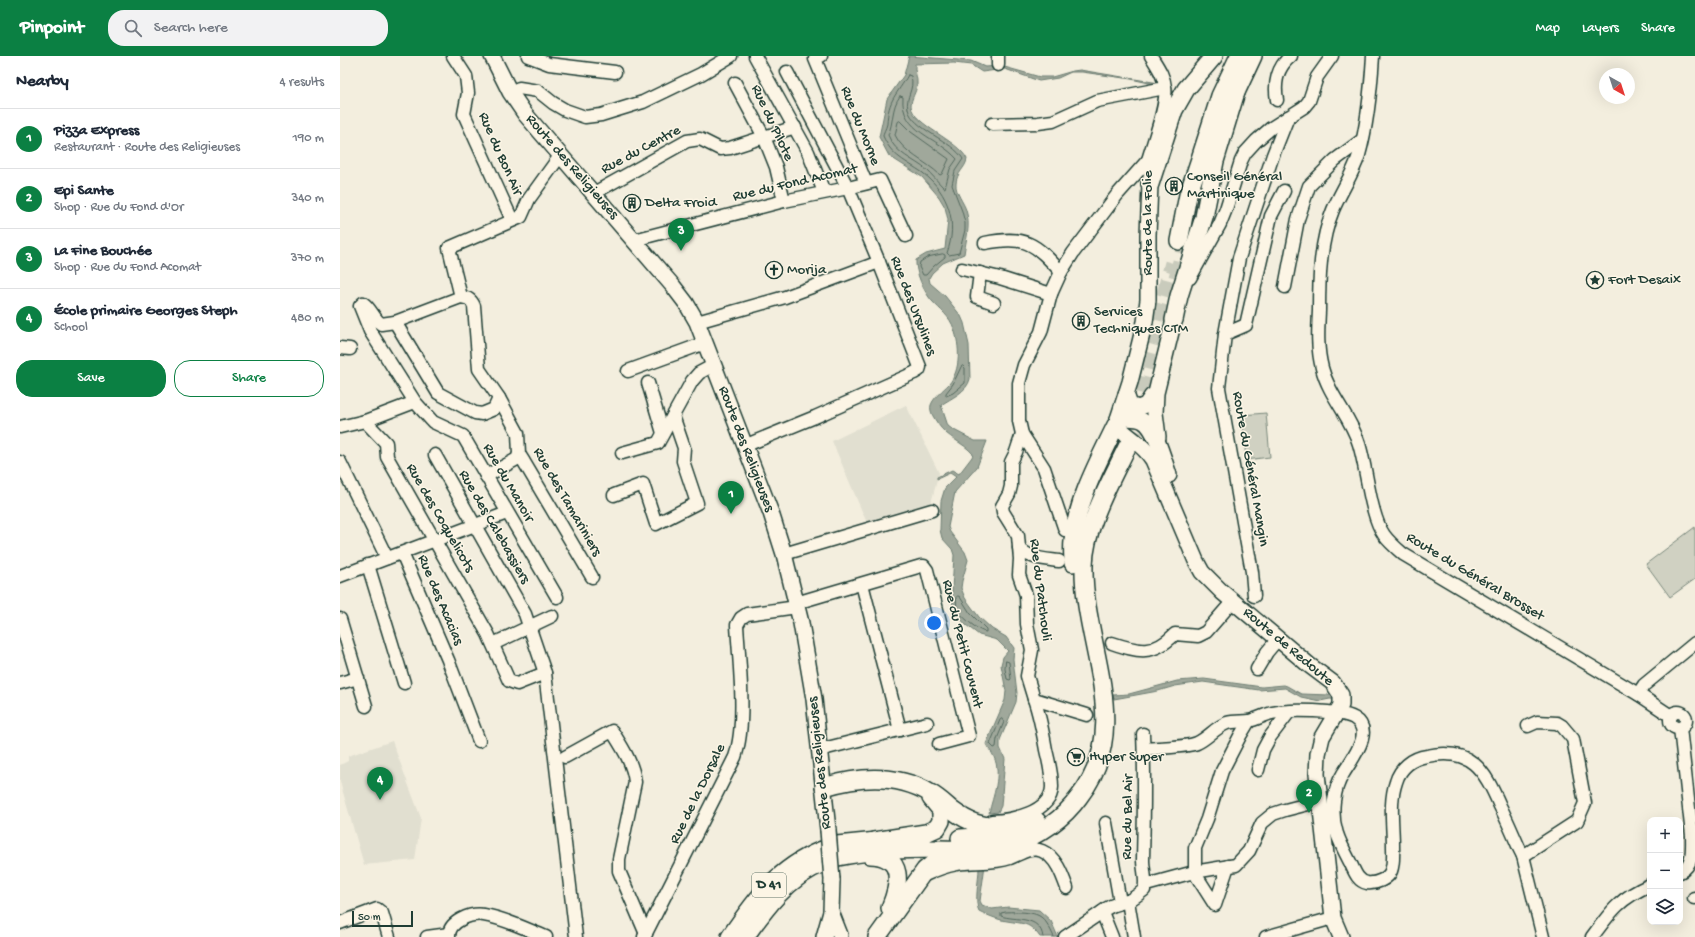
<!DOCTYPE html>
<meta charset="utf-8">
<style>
body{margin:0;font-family:"Gochi Hand",sans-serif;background:#f2f2f3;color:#1f2937}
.controls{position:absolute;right:12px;bottom:12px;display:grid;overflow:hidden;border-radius:8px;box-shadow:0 4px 16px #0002}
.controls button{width:36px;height:36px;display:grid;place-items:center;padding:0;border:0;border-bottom:1px solid #e0e1e3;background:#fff;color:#1f2937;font:20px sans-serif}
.compass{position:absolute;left:1259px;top:12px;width:36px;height:36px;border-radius:50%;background:#fff;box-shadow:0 4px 16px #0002;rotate:141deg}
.scale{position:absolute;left:12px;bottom:10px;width:61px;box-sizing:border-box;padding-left:4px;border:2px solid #1f3d34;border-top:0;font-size:11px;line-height:14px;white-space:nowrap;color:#1f3d34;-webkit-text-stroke:3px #fcf5e5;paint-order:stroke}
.you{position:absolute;left:594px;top:567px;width:14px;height:14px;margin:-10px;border:3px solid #fff;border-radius:50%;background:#1a73e8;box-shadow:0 0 0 6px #1a73e833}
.badge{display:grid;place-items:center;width:26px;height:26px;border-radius:50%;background:#0b8043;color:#fff;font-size:13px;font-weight:700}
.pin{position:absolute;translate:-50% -33px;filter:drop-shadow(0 1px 2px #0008)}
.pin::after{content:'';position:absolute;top:21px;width:14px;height:12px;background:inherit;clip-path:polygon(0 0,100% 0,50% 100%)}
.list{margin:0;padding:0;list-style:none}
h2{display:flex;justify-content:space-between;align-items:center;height:52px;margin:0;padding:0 16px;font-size:17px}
h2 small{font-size:13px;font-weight:400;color:#747a83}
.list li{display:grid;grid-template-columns:26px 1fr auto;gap:12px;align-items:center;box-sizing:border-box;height:60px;padding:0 16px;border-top:1px solid #e0e1e3}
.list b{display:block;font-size:15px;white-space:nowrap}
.list p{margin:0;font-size:13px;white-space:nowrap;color:#747a83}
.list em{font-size:13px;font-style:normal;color:#747a83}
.actions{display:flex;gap:8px;padding:12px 16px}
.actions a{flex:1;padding:9px 0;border:1px solid #0b8043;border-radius:16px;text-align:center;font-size:14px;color:#0b8043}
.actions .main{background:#0b8043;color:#fff}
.icon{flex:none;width:22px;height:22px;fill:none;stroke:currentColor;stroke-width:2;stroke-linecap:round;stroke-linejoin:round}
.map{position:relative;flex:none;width:1355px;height:881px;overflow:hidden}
header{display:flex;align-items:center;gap:24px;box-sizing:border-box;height:56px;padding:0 20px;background:#0b8043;color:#fff}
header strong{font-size:19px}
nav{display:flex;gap:22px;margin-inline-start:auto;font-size:14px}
.search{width:280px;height:36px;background:#f2f2f3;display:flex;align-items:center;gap:10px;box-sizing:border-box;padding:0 14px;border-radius:16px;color:#747a83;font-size:15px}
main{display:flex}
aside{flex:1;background:#fff}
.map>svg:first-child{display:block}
.built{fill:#e1dfd0}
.green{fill:#d0d1c2;stroke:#78877b}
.water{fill:#a0a89b;stroke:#6c7d72}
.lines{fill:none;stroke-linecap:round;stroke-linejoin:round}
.shore{stroke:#53685d;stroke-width:1}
.highway-tunnel{stroke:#c9cbbc;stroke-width:17;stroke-dasharray:17 8;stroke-linecap:butt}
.minor-casing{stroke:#1f3d34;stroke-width:15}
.major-casing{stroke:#1f3d34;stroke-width:18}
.highway-casing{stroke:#1f3d34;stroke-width:20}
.minor{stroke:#fcf5e5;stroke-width:12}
.major{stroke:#fcf5e5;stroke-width:15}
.highway{stroke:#fcf5e5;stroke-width:17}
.major-bridge-casing{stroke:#1f3d34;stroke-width:18;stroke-linecap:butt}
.major-bridge{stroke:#fcf5e5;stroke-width:15}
.labels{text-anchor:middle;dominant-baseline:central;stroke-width:3;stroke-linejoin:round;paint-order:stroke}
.shield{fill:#fcf5e5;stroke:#617469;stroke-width:1}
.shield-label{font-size:14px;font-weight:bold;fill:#1f3d34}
.street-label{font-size:15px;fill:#1f3d34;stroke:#fcf5e5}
.poi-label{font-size:15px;fill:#1f3d34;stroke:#fcf5e5;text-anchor:start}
</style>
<header>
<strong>Pinpoint</strong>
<div class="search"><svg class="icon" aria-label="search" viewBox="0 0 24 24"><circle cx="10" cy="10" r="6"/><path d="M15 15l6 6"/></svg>Search here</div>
<nav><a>Map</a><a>Layers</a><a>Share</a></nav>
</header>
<main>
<aside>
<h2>Nearby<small>4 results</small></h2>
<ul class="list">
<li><span class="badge">1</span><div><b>Pizza Express</b><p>Restaurant · Route des Religieuses</p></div><em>190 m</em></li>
<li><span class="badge">2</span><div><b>Epi Sante</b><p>Shop · Rue du Fond d'Or</p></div><em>340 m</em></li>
<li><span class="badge">3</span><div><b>La Fine Bouchée</b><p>Shop · Rue du Fond Acomat</p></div><em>370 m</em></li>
<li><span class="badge">4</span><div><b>École primaire Georges Steph</b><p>School</p></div><em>480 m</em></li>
</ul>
<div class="actions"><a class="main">Save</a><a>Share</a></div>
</aside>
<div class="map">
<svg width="1355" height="881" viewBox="0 0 1355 881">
<rect width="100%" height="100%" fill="#f3eede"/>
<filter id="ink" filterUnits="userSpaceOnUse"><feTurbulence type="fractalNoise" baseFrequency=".025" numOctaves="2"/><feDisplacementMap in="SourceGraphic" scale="8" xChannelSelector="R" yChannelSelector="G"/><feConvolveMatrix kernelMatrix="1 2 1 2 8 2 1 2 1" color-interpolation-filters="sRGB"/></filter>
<g filter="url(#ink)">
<!-- built -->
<g class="built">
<path d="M566 349 599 417 591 447 527 467 492 385Z"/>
<path d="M52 685 81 762 75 804 24 809 0 726V709L8 705V700Z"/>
</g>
<!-- green -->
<g class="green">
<path d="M926 357 930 401 906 404 902 359Z"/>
<path d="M1355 471V523L1330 541 1306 508Z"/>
</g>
<!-- water -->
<g class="water">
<path d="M569 0 631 5 645 11 661 10 700 21H712L733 15 740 14 819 27 818 29 791 23 742 16H731L718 22 699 25 665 13 642 16 631 9 614 7 575 8C574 16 578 22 577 29 576 37 571 42 571 50 573 69 618 84 627 103 626 112 616 117 616 128 615 136 624 147 626 154 631 170 626 183 624 198L603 207 592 217 589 222 590 227 605 240 621 260 624 267 629 289 630 323C627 336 611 342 601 349L608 370 612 373 635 385H647L637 411 615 436 608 471 610 476 625 496 628 504 622 525 621 532 625 542 639 561 652 573 666 581 674 592 673 603 677 637 676 646 660 684V692L665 703 661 750 658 756 649 757C653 740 662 719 654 701 652 696 648 693 646 688L665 644 666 635 661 609 663 601 668 595 657 584 639 579 626 569 613 554 612 534 614 499 612 493 602 482 600 474 601 445 605 432 616 421 610 417 597 423V421L612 414 619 418 632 401 633 398C623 386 607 382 598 368 595 363 589 356 591 349 594 341 603 334 609 328 621 314 620 290 614 273 610 260 600 254 592 245 584 236 575 216 576 204L586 198 605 193 608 164 605 151 599 141 582 121 549 100 539 81 547 43 564 19Z"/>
<path d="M864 623 922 631 944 629 947 630 961 638 990 639 1000 641 1001 644 990 643 980 645 961 641 945 632 919 634 863 626 835 630 818 635 774 643 773 639 789 638 837 625Z"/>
<path d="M645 809 640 845 642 849 652 853 668 851 699 854 711 865 718 881H700C689 866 684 868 667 865 658 864 647 859 639 855 634 847 639 823 639 812Z"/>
</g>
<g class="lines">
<!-- shore -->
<g class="shore">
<path d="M568 19 571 20C575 34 565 40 568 53 572 73 613 85 623 103L615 115 612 129 622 155 625 167V174L619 197 609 199 607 197C618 167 609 137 583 117 566 105 552 101 543 80 543 76 546 73 547 68 548 43 557 39 568 19Z"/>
<path d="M560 40 563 41C560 76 598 81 617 103L610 113 605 132 603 131C598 126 593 120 588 115 574 103 555 98 548 79 554 66 551 52 560 40Z"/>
<path d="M560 65 571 76 609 103 602 118 600 119C586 105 563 97 555 79L558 66Z"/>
<path d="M603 198 605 199V201L594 210 586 219H583L579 211 580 206 588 201Z"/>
<path d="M623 310 625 312V327L613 337 606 340V337L613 328 621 311Z"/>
<path d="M618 540 620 541 630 557 646 573V576C639 576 619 559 617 552 616 549 617 545 616 542Z"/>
<path d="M666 605 669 606 671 623 670 624 667 623 665 613Z"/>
<path d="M662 663 664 666 657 683 656 691 654 692 650 688 660 664Z"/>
<path d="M703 881C700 859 675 865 661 860V857C667 855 674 856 680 856 702 857 705 862 714 881"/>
</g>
<!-- highway-tunnel -->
<g class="highway-tunnel">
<path d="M837 222 846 185"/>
<path d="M792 361 833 207"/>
<path d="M788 389 806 349"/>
</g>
<defs>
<g id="minor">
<path d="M113 0 126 20 128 37 124 58 172 164"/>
<path d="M188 0 209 8 275 16"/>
<path d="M415 0 468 96 484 136"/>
<path d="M481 0 475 3 526 127"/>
<path d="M658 0V9"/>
<path d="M1033 0C1031 33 1028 67 1019 99 1013 118 1001 135 993 154 980 185 979 222 979 255 978 275 977 293 982 312 989 340 1011 361 1019 388 1027 413 1030 459 1044 479 1049 486 1056 492 1063 498L1298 638 1331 660"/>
<path d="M395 27 424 81 436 111 444 145"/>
<path d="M170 36 179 32 198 35 213 47 225 54 245 61 261 59 303 46 361 18 391 0"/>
<path d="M937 44C934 28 937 11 951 0"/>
<path d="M652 68 698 67 713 65 757 45 825 32"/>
<path d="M808 111V104C813 86 828 48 825 31 824 19 817 10 811 0"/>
<path d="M254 137 347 85 360 83 380 93 390 92 455 71"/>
<path d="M294 184 444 145 508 132 540 124 566 180"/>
<path d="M645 187C685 179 695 187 721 216"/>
<path d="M622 213 660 222 711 238"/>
<path d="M640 217 637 241 654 247"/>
<path d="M850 222 880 168 886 153 901 105 905 97 916 85 931 72 964 51 969 45 977 21 992 0"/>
<path d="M945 231 958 163 969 130 995 104 1022 84"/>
<path d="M121 241C128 242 131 243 134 250L139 313 159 342 154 353 142 358 135 357 98 337 55 266Z"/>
<path d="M121 241 109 192 181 161 189 143 217 104 220 98"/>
<path d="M55 266 41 268C33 262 31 252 23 247L20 250 30 275 75 346 93 366 123 380 217 541"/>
<path d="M357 266 445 241 539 206"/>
<path d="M885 278 906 269 931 160 944 135"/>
<path d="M0 292 10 293"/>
<path d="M288 315 365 287"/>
<path d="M308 327 323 377"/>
<path d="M159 342 178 377 179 398 184 406 252 521"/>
<path d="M25 365 46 387 47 401 148 578 169 625 177 628 205 617"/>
<path d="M0 371 25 365 75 346"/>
<path d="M682 378 676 396 671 406V430L669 438 662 450 663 456 678 480 680 503 679 519 686 539 687 568 692 594 687 620 694 643 747 659"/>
<path d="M404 390 475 361 574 317 579 314 580 311 539 206 508 132 447 16"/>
<path d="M282 397 318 387 352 325 359 317 374 309"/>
<path d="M95 399 185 558 205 617 236 881"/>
<path d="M0 406 47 502"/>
<path d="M146 420 177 403 179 398"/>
<path d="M274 439 303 428 316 468 357 447 343 405 344 392 333 360"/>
<path d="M725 474 704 412 682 378 679 365V327L684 309 701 276 711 238 721 216 733 197 777 139 808 104"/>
<path d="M679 492C690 503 704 503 719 505"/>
<path d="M62 497 108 604 139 685"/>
<path d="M444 498 592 454"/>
<path d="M28 509 64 627"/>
<path d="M0 520 167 457"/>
<path d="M522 528 560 674"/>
<path d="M914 540 912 516 879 332 885 278 899 202 933 99 948 61"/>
<path d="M456 547 581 510H584L587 514 629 680 599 688"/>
<path d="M0 563 26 650"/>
<path d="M772 587C799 596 813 600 835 578L858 580 866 576 893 545"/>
<path d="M153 588 212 560"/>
<path d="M917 613 927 596 938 583"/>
<path d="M0 627 18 622"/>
<path d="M1298 638 1304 629 1355 587"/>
<circle cx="1338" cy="664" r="8"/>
<path d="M1340 672 1352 779C1352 793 1354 809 1340 816"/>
<path d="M804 693C815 692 849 691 857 687 868 682 876 671 887 667 894 665 902 666 909 665 917 663 924 659 932 657 949 653 999 654 1014 662 1036 675 1011 704 1003 718 998 726 995 736 994 745 991 770 999 785 1010 806 1014 814 1017 825 1027 827 1036 828 1048 823 1051 815 1054 807 1053 798 1053 790 1053 769 1049 746 1056 726 1060 712 1072 702 1087 700 1131 691 1144 713 1160 750 1167 764 1173 778 1179 792L1183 800 1203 881"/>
<path d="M479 694 587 667"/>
<path d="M225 701 272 675C282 691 293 707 295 726L279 803V815L306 878"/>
<path d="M918 714 923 694 930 681 949 656"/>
<path d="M652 765C671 764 711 757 712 731 712 719 709 706 706 694 703 677 700 660 694 643"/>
<path d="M766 767 780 846"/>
<path d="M1183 800 1237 765 1245 747 1233 683 1222 670 1217 667 1197 666 1188 670"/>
<path d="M888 810 875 849 854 816 855 811V792L867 763 882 715 900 680 909 665"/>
<path d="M585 819C595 814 607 810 617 808 635 805 653 808 670 802 680 798 691 790 702 795 716 801 722 818 727 832"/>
<path d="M806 829 854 816 896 809 909 795 922 767 933 758 945 754 980 745"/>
<path d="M1354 842H1355"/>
<path d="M788 845 794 881"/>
<path d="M0 867 37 853 42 857 49 881"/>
<path d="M87 881 109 878"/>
<path d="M109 881C108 865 131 857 144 859 164 862 188 874 206 881"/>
<path d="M304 881 395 701C407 666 399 606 397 569L401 562 407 558 457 551"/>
<path d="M725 881 762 856"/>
<path d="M772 881 762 856C773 846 780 849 790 844 795 841 799 838 804 834 807 824 803 814 803 804 804 762 805 720 803 678"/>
<path d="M926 881 993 862"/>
<path d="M1252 881C1271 855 1280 842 1310 829"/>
</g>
<g id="major">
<path d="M152 0 170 36 185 58 333 230 346 247 357 266 431 457 444 498 461 567 474 643 488 774"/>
<path d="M810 128 808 179V244L805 266 790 326 776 369C788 381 804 389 813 404L856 505 862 516 882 536 969 609 993 627 1001 639V649L982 681 978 698 977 718 993 862 1001 881"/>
<path d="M786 338 790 349 798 352 806 349 812 340"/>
<path d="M778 363C787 362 796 361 803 365 816 372 824 405 829 419"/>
<path d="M818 381 815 357 816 337 834 264"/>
<path d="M491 856 500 879"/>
<path d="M484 881 491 856 492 824"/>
</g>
<g id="highway">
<path d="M891 47 913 0"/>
<path d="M810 128 834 54 846 33 874 0"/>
<path d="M839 185 848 139 860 103 880 40 899 0"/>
<path d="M834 264 839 240 864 161 875 105 896 36"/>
<path d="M733 507C733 500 732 493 733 485 736 447 759 404 776 369"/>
<path d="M484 731C520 720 558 718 590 737 599 742 605 748 612 754 628 766 643 772 663 770"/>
<path d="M620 782C646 781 674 780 697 765"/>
<path d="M534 785 586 777 597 772 601 765V754L591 742"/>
<path d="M497 789 537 785"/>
<path d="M530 799C565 800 560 828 550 852"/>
<path d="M498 801C530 794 566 793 598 793 623 793 650 796 674 788 699 779 723 763 739 741 795 670 742 588 744 509 745 469 771 425 788 389"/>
<path d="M390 881C416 843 438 812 482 794"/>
<path d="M405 881C426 851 448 821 483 807"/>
<path d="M537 881 585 814C595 805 604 800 617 798"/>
</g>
</defs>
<!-- minor casing -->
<use href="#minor" class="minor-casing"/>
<!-- major casing -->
<use href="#major" class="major-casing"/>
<!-- highway casing -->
<use href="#highway" class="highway-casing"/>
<!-- minor -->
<use href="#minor" class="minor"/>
<!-- major -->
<use href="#major" class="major"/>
<!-- highway -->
<use href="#highway" class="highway"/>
<defs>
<path id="major-bridge" d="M488 774 492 824"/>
</defs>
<!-- major-bridge casing -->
<use href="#major-bridge" class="major-bridge-casing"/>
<!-- major-bridge -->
<use href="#major-bridge" class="major-bridge"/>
</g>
</g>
<!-- icons -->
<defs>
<symbol id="building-ring" viewBox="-11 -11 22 22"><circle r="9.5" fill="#fcf5e5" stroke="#1f3d34" stroke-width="1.5"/><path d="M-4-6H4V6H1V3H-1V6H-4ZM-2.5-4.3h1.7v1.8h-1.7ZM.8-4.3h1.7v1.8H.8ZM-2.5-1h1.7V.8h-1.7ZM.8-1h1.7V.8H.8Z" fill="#1f3d34"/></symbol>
<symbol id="church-ring" viewBox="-11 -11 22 22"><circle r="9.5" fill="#fcf5e5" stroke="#1f3d34" stroke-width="1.5"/><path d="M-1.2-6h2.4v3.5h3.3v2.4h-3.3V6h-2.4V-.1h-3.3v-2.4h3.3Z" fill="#1f3d34"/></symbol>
<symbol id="sight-ring" viewBox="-11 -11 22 22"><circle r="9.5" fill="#fcf5e5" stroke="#1f3d34" stroke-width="1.5"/><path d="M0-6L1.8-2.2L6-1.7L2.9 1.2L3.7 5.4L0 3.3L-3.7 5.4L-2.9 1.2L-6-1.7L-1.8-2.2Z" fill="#1f3d34"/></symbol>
<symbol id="supermarket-ring" viewBox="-11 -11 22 22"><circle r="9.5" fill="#fcf5e5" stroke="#1f3d34" stroke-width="1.5"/><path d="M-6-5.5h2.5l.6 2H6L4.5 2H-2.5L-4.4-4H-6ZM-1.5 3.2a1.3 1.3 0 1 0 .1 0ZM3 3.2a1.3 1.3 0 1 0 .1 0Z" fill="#1f3d34"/></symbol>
</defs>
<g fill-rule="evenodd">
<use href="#building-ring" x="824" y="120" width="20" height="20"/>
<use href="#building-ring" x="282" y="137" width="20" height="20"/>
<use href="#church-ring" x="424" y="204" width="20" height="20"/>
<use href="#sight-ring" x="1245" y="214" width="20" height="20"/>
<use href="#building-ring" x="731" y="255" width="20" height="20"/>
<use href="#supermarket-ring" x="726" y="691" width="20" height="20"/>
</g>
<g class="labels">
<!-- shield labels -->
<rect class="shield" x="412" y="817" width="34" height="24" rx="3"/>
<g class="shield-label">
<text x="429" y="829">D 41</text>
</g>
<!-- street labels -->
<g class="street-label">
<text transform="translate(432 67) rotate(65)">Rue du Pilote</text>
<text transform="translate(520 70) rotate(68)">Rue du Morne</text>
<text transform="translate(301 94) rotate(-28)">Rue du Centre</text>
<text transform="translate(160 98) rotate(66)">Rue du Bon Air</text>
<text transform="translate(232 111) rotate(49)">Route des Religieuses</text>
<text transform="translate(455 127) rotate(-13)">Rue du Fond Acomat</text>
<text transform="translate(808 167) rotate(-90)">Route de la Folie</text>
<text transform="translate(573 250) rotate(69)">Rue des Ursulines</text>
<text transform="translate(406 393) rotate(69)">Route des Religieuses</text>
<text transform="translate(910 413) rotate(80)">Route du Général Mangin</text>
<text transform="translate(168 427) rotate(60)">Rue du Manoir</text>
<text transform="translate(227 446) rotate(60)">Rue des Tamariniers</text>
<text transform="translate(100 462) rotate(60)">Rue des Coquelicots</text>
<text transform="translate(154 471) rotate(60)">Rue des Calebassiers</text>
<text transform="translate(1135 521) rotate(31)">Route du Général Brosset</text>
<text transform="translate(700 534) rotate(83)">Rue du Patchouli</text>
<text transform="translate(100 544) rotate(67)">Rue des Acacias</text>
<text transform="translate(622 588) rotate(76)">Rue du Petit Couvent</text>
<text transform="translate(948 591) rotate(40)">Route de Redoute</text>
<text transform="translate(480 707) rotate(-96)">Route des Religieuses</text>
<text transform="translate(358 738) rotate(-64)">Rue de la Dorsale</text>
<text transform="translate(788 761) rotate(-89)">Rue du Bel Air</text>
</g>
<!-- poi labels -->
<g class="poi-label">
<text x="847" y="121">Conseil Général<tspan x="847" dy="17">Martinique</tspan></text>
<text x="305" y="147">Delta Froid</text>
<text x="447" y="214">Morija</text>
<text x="1268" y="224">Fort Desaix</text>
<text x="754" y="256">Services<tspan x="754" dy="17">Techniques CTM</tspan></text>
<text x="749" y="701">Hyper Super</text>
</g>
</g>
</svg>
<div class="controls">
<button>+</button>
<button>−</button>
<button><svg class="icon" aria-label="layers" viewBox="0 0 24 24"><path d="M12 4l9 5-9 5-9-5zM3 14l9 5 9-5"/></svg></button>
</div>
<svg class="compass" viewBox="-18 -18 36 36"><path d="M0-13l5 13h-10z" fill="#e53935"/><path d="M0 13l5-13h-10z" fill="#747a83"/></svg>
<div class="scale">50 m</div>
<div class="you"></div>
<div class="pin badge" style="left:391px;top:458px">1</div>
<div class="pin badge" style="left:969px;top:757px">2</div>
<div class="pin badge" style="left:341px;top:195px">3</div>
<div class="pin badge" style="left:40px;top:744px">4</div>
</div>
</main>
